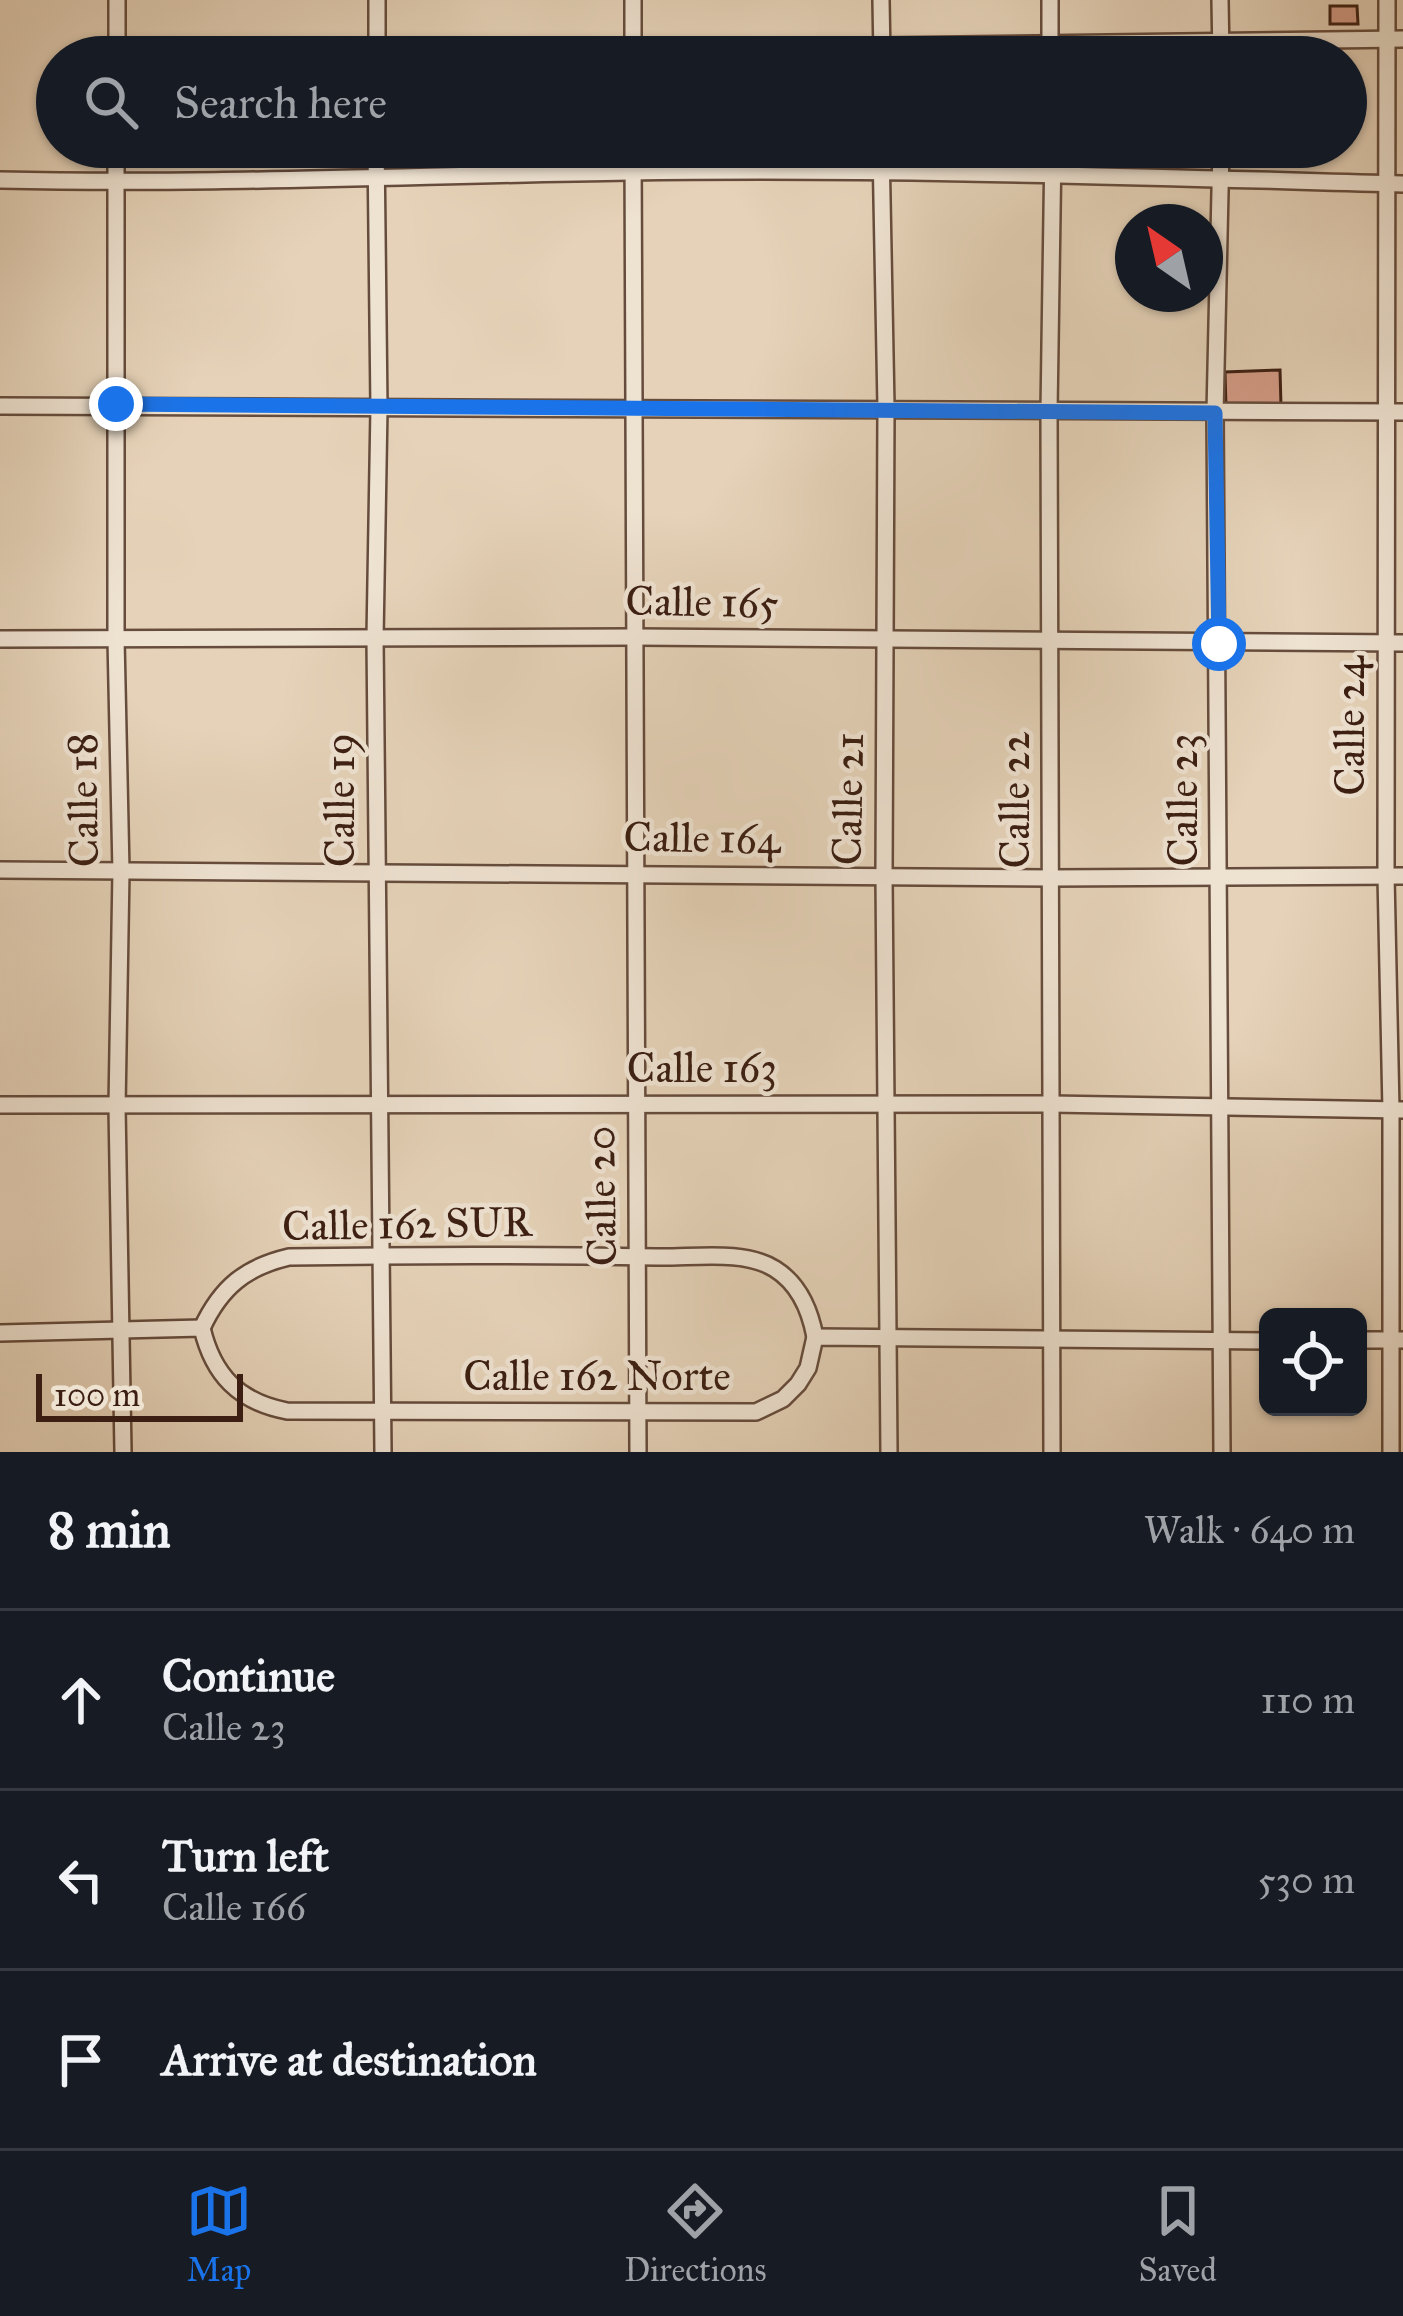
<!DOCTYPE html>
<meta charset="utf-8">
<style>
body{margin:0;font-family:"IM FELL Great Primer",serif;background:#20242c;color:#f1f3f6}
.controls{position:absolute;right:36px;bottom:36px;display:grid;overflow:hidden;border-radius:18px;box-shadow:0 3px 9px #0004}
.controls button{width:108px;height:108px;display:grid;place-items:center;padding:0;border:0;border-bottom:3px solid #363941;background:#171b24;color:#f1f3f6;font:60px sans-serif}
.compass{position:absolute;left:1115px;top:204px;width:108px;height:108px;border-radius:50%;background:#171b24;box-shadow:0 3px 9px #0004;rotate:326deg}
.scale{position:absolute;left:36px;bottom:30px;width:207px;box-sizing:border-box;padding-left:12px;border:6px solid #3c1f12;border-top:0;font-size:33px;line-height:42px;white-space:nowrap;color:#3c1f12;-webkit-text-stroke:9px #eee2d1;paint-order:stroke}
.stop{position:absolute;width:36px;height:36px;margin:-27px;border:9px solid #1a73e8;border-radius:50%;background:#fff}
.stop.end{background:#1a73e8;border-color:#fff;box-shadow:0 3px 12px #0008}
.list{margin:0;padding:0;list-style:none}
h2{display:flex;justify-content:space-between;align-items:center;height:156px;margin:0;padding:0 48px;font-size:51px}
h2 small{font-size:39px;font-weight:400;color:#9ea1a6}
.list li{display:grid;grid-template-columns:78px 1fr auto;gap:36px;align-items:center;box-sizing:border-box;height:180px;padding:0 48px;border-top:3px solid #363941}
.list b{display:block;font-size:45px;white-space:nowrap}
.list p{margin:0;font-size:39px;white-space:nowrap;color:#9ea1a6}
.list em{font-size:39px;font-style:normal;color:#9ea1a6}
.icon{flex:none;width:66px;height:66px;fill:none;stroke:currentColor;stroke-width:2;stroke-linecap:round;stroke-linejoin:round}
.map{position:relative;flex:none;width:1403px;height:1452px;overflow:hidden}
.search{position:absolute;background:#171b24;box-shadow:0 3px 9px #0004;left:36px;right:36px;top:36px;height:132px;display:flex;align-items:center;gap:30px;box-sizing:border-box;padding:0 42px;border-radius:66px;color:#9ea1a6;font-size:45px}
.sheet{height:696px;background:#171b24}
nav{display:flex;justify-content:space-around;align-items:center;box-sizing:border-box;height:168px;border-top:3px solid #363941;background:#171b24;font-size:33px;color:#9ea1a6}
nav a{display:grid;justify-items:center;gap:6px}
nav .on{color:#1a73e8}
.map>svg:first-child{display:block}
.green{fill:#b9bb8c;stroke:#7a6d4f;stroke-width:3}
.building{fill:#d49c87;stroke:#3c1f12;stroke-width:3}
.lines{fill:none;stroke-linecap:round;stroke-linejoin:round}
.street-casing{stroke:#664c3c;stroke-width:20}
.street{stroke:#eee2d1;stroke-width:15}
.route{stroke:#1a73e8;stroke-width:15}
.labels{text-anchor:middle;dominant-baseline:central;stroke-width:9;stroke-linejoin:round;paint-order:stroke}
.street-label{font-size:42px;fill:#3c1f12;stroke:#eee2d1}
</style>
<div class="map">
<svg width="1403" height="1452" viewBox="0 0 1403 1452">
<rect width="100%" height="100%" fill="#e5d2b8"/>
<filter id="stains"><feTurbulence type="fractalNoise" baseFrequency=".00167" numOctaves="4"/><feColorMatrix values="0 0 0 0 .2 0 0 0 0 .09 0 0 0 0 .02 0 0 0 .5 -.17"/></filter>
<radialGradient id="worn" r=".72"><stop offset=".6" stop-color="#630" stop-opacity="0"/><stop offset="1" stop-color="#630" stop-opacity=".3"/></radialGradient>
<!-- green -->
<path class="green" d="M947 147H1026V163L947 164Z"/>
<!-- building -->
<g class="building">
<path d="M1330 6H1357L1358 24H1330Z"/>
<path d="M1280 370 1281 406 1226 408 1225 372Z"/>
</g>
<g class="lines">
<defs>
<g id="street">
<path d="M881 0 882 57"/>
<path d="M1220 0 1221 57"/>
<path d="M1387 0 1386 876 1391 1110V1452"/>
<path d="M882 46 1403 39"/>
<path d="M117 57V0"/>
<path d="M377 57V0"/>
<path d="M633 57V0"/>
<path d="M1050 57V0"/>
<path d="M116 147V639L121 871 117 1107 123 1452"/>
<path d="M376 147 379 408 375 638 383 1452"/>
<path d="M633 147 638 1452"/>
<path d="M881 147 886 407 884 877 889 1452"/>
<path d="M1221 147 1215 413 1222 1452"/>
<path d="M0 180C210 185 419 175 629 172 886 168 1145 177 1403 184"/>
<path d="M0 406 1403 412"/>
<path d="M0 639 636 637 1403 643"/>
<path d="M0 870 1051 878 1403 876"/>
<path d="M0 1105 1051 1104 1403 1110"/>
<path d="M202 1328C221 1287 246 1267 289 1257 412 1255 535 1255 657 1257 692 1258 744 1249 775 1269 799 1284 810 1310 815 1337"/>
<path d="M0 1333 202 1328C213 1375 239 1402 287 1411L756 1412 783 1399 798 1384 808 1368 815 1337 1268 1341"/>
<path d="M1358 1340H1403"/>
<path d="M1052 1452 1049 411 1053 147"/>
</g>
</defs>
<!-- street casing -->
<use href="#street" class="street-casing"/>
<!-- street -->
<use href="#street" class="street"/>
</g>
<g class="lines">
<!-- route -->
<path class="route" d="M116 404 1215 413 1219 644"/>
</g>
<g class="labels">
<!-- street labels -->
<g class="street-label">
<text transform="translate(702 602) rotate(1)">Calle 165</text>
<text transform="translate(1350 726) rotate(-90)">Calle 24</text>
<text transform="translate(848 799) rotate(-89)">Calle 21</text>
<text transform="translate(83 800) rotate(-91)">Calle 18</text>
<text transform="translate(340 800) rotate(-90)">Calle 19</text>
<text transform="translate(1015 800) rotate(-90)">Calle 22</text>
<text transform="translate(1183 800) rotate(-90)">Calle 23</text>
<text transform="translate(702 838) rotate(1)">Calle 164</text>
<text x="702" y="1068">Calle 163</text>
<text transform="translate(601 1196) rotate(-91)">Calle 20</text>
<text transform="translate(407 1224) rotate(-1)">Calle 162 SUR</text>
<text x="597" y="1376">Calle 162 Norte</text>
</g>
</g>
<rect width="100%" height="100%" filter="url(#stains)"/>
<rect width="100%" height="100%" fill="url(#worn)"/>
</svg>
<div class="controls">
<button><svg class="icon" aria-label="locate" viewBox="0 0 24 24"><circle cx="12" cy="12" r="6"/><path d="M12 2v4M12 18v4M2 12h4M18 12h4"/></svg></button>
</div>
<svg class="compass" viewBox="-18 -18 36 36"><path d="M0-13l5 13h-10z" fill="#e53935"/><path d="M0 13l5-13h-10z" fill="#9ea1a6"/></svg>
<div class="scale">100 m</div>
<div class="stop" style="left:1219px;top:644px"></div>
<div class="stop end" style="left:116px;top:404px"></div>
<div class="search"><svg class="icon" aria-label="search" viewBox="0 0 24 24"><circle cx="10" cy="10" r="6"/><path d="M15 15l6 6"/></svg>Search here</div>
</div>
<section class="sheet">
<h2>8 min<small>Walk · 640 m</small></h2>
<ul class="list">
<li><svg class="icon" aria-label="ahead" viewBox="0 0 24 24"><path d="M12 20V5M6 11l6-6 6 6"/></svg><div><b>Continue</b><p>Calle 23</p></div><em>110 m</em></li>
<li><svg class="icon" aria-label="left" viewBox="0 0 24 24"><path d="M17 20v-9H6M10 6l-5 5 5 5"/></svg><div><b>Turn left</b><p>Calle 166</p></div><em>530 m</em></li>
<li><svg class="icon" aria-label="arrive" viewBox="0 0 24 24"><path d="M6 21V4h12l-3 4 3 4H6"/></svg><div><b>Arrive at destination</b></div></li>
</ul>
</section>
<nav>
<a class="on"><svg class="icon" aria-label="map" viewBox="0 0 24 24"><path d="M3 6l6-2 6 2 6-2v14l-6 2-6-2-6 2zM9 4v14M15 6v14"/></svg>Map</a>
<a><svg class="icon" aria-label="directions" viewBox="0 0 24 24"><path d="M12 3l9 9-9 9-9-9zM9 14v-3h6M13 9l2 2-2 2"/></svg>Directions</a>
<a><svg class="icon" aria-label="saved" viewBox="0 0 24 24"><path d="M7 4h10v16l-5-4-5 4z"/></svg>Saved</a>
</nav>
